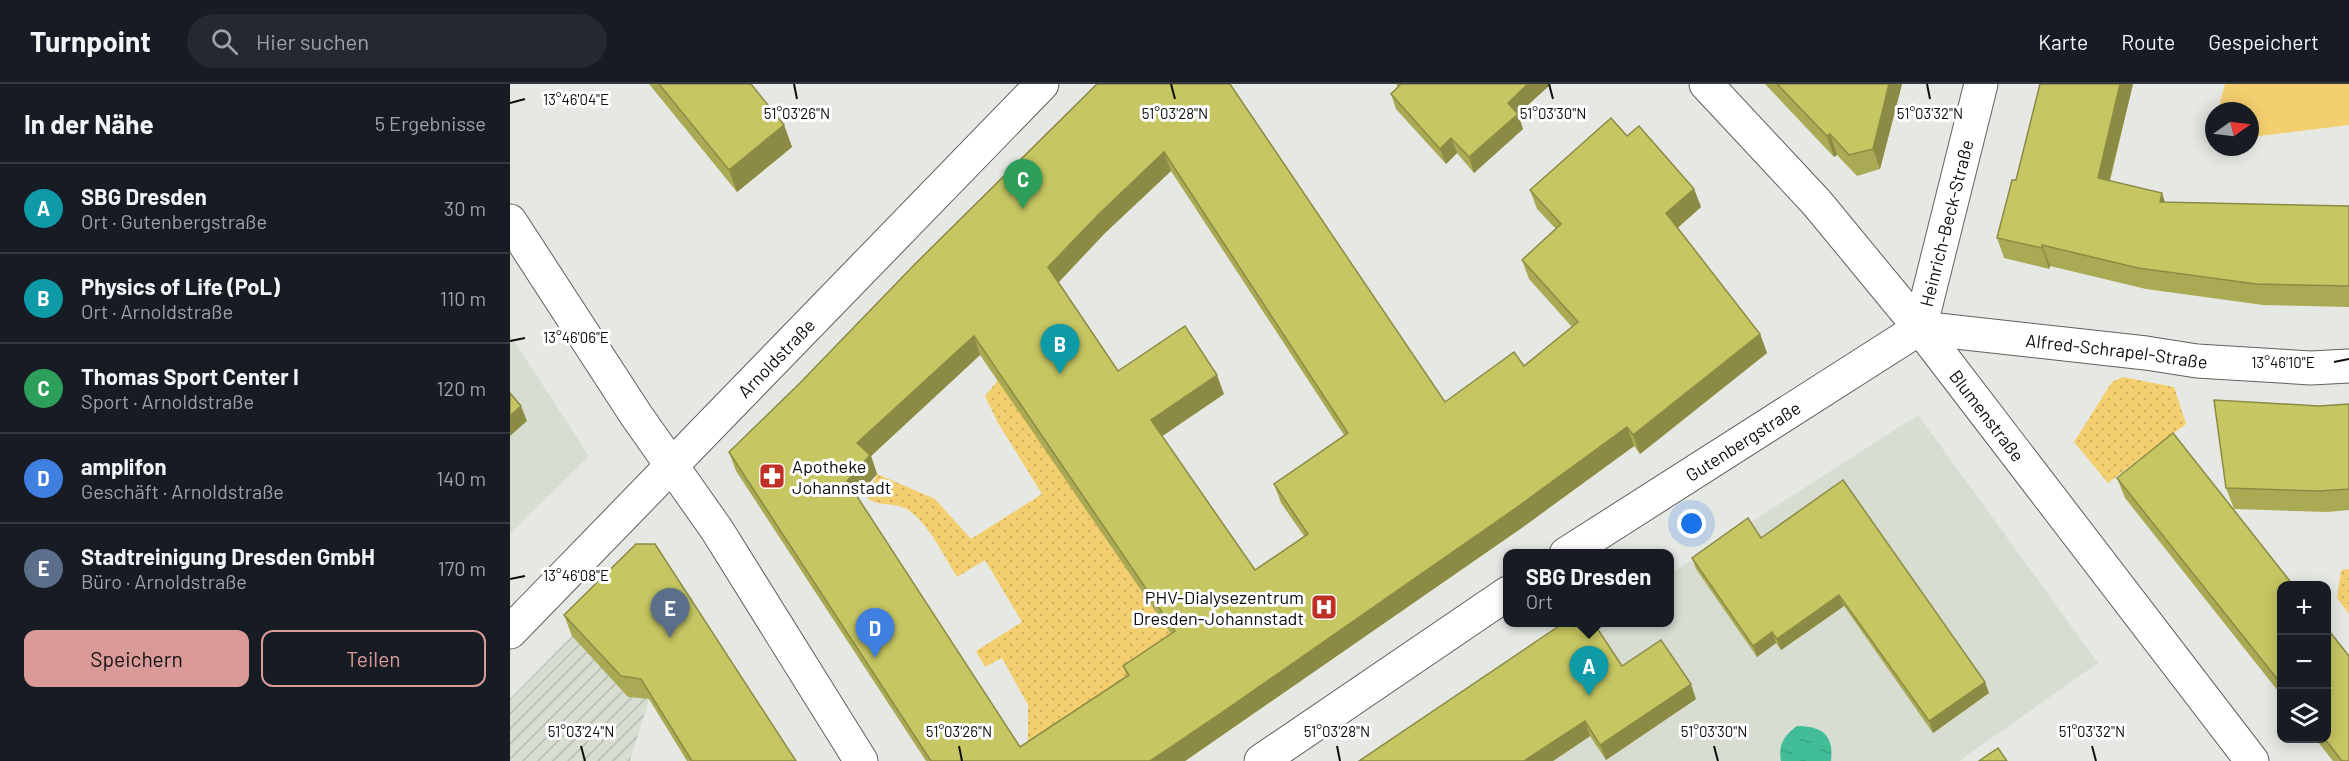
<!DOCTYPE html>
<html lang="de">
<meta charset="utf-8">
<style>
body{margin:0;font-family:Barlow,sans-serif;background:#242831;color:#f1f3f6}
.controls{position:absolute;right:18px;bottom:18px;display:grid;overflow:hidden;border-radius:12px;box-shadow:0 3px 15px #0003}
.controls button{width:54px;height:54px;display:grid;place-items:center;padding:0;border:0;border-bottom:2px solid #363941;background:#171b24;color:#f1f3f6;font:30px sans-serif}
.compass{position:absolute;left:1695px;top:18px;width:54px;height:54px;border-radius:50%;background:#171b24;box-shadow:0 3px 15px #0003;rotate:76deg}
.you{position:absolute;left:1182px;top:440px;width:21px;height:21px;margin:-15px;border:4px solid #fff;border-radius:50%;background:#1a73e8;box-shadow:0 0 0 9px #1a73e833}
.badge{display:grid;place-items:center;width:39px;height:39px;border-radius:50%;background:#da9b98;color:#fff;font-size:20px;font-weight:700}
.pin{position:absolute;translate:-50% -50px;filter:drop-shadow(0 2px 3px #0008)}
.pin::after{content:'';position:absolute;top:32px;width:21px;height:18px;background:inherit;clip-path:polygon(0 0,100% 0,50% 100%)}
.popup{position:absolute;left:993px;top:465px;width:171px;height:78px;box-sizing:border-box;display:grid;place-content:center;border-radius:12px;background:#171b24;filter:drop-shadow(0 2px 4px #0005);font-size:20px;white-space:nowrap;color:#9ea1a6}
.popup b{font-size:22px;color:#f1f3f6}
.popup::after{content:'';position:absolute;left:50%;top:100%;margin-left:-12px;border:12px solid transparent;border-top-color:#171b24}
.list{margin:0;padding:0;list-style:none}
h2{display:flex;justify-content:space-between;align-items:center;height:78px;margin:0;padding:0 24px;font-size:26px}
h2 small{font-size:20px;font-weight:400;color:#9ea1a6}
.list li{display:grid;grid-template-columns:39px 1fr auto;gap:18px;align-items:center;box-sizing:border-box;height:90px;padding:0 24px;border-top:2px solid #363941}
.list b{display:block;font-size:22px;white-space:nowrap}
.list p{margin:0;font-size:20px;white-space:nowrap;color:#9ea1a6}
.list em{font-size:20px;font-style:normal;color:#9ea1a6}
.actions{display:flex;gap:12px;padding:18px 24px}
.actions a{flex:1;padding:14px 0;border:2px solid #da9b98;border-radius:12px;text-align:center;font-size:21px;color:#da9b98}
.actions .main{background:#da9b98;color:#111}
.icon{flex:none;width:33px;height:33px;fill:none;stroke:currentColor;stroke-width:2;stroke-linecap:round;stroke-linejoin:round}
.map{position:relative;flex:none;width:1839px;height:677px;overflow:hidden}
header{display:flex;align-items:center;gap:36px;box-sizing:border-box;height:84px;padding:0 30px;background:#171b24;border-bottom:2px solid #363941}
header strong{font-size:28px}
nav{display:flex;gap:33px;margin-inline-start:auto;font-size:21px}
.search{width:420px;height:54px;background:#242831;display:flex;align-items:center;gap:15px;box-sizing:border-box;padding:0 21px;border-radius:33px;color:#9ea1a6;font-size:22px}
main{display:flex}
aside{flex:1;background:#171b24}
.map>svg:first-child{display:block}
.built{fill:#d7ddd1}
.industrial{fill:url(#industrial-furrows)}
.grass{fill:url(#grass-dots)}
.garden{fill:#f4cf6f}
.water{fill:url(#water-ripples)}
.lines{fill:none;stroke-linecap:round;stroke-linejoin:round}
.minor-casing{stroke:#5f615d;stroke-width:35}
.minor{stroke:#fff;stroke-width:33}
.wall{fill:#aaaa54;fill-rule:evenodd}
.shaded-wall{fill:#8b8b45}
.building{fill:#c6c662;stroke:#8b8b45;stroke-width:1.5;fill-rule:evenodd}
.ticks{fill:none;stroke:#0c0d0c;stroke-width:2}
.labels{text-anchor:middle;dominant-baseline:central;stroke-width:6;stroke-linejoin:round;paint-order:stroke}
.street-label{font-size:18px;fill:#0c0d0c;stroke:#fff}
.poi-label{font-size:18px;fill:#0c0d0c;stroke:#fff;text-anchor:start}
.ticks-label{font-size:15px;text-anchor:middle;fill:#0c0d0c;stroke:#fff;stroke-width:6;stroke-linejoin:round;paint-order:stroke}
</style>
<header>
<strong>Turnpoint</strong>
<div class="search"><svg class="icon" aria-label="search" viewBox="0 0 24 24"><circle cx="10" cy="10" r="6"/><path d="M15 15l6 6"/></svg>Hier suchen</div>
<nav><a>Karte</a><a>Route</a><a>Gespeichert</a></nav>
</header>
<main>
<aside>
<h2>In der Nähe<small>5 Ergebnisse</small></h2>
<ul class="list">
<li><span class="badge" style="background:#0f9aa8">A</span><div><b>SBG Dresden</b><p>Ort · Gutenbergstraße</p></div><em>30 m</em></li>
<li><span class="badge" style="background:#0f9aa8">B</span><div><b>Physics of Life (PoL)</b><p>Ort · Arnoldstraße</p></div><em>110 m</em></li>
<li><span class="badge" style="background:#2e9e5b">C</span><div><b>Thomas Sport Center I</b><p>Sport · Arnoldstraße</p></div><em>120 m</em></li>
<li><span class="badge" style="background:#3f7fe0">D</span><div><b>amplifon</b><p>Geschäft · Arnoldstraße</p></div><em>140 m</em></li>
<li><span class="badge" style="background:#5c6f8a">E</span><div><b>Stadtreinigung Dresden GmbH</b><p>Büro · Arnoldstraße</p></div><em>170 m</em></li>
</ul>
<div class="actions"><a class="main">Speichern</a><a>Teilen</a></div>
</aside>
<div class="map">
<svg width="1839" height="677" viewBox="0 0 1839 677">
<defs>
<pattern id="industrial-furrows" width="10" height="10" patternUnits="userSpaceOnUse" patternTransform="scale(1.5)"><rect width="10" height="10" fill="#d7ddd1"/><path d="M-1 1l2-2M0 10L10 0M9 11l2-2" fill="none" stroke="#b7bcb2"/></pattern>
<pattern id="grass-dots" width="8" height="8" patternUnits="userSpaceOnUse" patternTransform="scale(1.5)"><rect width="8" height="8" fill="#f4cf6f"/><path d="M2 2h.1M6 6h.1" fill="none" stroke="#d0b15f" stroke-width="1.8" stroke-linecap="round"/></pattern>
<pattern id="water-ripples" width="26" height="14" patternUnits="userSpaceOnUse" patternTransform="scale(1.5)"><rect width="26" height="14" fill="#41be98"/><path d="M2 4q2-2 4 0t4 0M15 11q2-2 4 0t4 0" fill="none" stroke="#38a282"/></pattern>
</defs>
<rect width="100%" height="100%" fill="#e6e8e3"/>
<!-- built -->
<g class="built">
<path d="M0 251 79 372 0 450Z"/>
<path d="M1408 331 1588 579 1449 677H877L1084 539 1160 538V490Z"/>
</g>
<!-- industrial -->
<path class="industrial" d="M62 552 118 613 139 615 120 677H0V615Z"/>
<!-- grass -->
<g class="grass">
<path d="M494 289 600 460 673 568 535 671 518 657V621L492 574 475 583 466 567 512 538 475 476 447 493C435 474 414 430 392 423 380 419 367 422 357 414L367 390 425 415 461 455 532 410 488 339 475 312Z"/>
<path d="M1613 293 1664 303 1676 340 1598 399 1564 358 1602 298Z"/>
<path d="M1839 485V530L1827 514 1831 486Z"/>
</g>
<!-- garden -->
<path class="garden" d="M1715 0H1839V41L1740 53V27H1708Z"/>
<!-- water -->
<path class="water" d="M1287 642C1312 642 1324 651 1321 677H1271C1268 660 1274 652 1287 642Z"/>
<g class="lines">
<defs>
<g id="minor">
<path id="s1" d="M1196 0 1307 119 1410 244 1742 677"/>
<path d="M0 137 126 331 207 446 351 677"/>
<path id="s2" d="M1410 244 1636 269 1687 277 1801 284 1839 282"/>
<path id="s3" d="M1410 244 1471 0"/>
<path id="s4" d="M1056 470 1410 244"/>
<path id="s5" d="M0 548 532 0"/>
<path d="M751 677 998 509"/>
</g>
</defs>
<!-- minor casing -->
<use href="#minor" class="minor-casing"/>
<!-- minor -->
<use href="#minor" class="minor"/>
</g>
<!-- wall -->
<g class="wall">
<path d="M139 0H241L274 41 282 63 227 108Z"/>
<path d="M587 0 935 318 1014 282 1062 243 1019 195 1012 176 1046 145 1027 125 1020 106 1117 52 1184 105 1191 123 1167 144 1250 250 1257 269 1130 370 1124 362 1013 443 675 677H416L226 387 219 368 290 299ZM661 87 834 351 764 400 771 419 794 452 745 486 652 352 714 310 608 287 548 199 595 149ZM470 271 661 550 613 582 617 592 510 663 347 412 367 390 361 372Z"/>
<path d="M886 0H1041L1008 30 1013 45 964 89 947 69 936 80 886 25 881 10 888 3Z"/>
<path d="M1255 0H1392L1370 85 1347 92 1327 71 1324 73Z"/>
<path d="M1530 0H1623L1600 97 1655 118 1839 122V223L1753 221 1636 205 1540 182 1539 185 1494 174 1487 154 1506 96Z"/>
<path d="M1839 320V426L1817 428 1724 425 1716 404 1809 322Z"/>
<path d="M1607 394 1772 501V612L1615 414Z"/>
<path d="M1251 454 1479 609 1423 649 1334 522 1271 566 1266 559 1247 573 1186 485 1182 474Z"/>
<path d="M54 531 286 677H177L139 615 118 613 62 552Z"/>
<path d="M1112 582 1186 615 1096 676 1080 652 1043 677Z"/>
<path d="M1805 654H1816L1839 677H1823Z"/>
</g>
<!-- shaded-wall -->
<g class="shaded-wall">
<path d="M1018 0H1041L1008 30 1013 45 964 89 959 73 998 19Z"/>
<path d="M1379 0H1392L1370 85 1363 65Z"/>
<path d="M1610 0H1623L1595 114 1588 94Z"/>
<path d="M274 41 282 63 227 108 219 86Z"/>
<path d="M1320 50 1327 71 1324 73 1317 52Z"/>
<path d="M941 54 947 69 936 80 930 65Z"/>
<path d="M654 68 661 87 595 149 545 202 538 183 588 131Z"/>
<path d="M1184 105 1191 123 1163 148 1156 129Z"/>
<path d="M1652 109 1659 130 1650 118Z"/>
<path d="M1532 161 1540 182 1539 185 1532 164Z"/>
<path d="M1250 250 1257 269 1130 370 1123 351Z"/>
<path d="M464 252 470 271 361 372 367 390 344 416 337 397 347 359Z"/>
<path d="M707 291 714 310 648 355 641 336Z"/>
<path d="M11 322 17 337 0 352V332Z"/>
<path d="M1117 343 1124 362 1013 443 675 677H640Z"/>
<path d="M1329 511 1334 522 1271 566 1267 555Z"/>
<path d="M1262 548 1266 559 1247 573 1243 562Z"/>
<path d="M1475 598 1479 609 1423 649 1419 637Z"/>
<path d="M1181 600 1186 615 1096 676 1090 661Z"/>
<path d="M1075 637 1080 652 1043 677H1014Z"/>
</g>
<!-- building -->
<g class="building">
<path d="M149 0H241L274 41 219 86Z"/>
<path d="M587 0H720L935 318 1004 268 1014 282 1068 238 1012 176 1051 140 1020 106 1101 34 1117 52 1129 42 1184 105 1156 129 1250 250 1123 351 1117 343 1006 424 717 625 640 677H421L219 368 290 299 405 180ZM654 68 838 349 764 400 798 450 745 486 641 336 707 291 675 242 608 287 538 183 588 131ZM464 252 665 547 613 582 619 591 510 663 337 397 360 371 347 359Z"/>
<path d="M891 0H1018L998 19 1008 30 959 73 941 54 930 65 881 10Z"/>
<path d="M1267 0H1379L1363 65 1339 71 1320 50 1317 52Z"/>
<path d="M1530 0H1610L1588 94 1652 109 1650 118 1839 122V202L1746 200 1628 184 1532 161V164L1487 154 1502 96H1506Z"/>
<path d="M0 309 11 322 0 332Z"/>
<path d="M1704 316 1809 322 1839 320V405L1810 407 1716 404Z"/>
<path d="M1663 349 1783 501H1772V601L1607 394Z"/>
<path d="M1333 396 1475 598 1419 637 1329 511 1267 555 1262 548 1243 562 1182 474 1238 434 1251 454Z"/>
<path d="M126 460H145L286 677H182L131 595 111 592 54 531Z"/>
<path d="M1055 538H1083L1112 582 1151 556 1181 600 1090 661 1075 637 1014 677H849Z"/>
<path d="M1816 543 1839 572V677H1832L1814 654H1816Z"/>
<path d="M1488 664 1497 677H1469Z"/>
</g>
<!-- ticks -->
<path class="ticks" d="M284 0 287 15M661 0 665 15M1039 0 1043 15M1417 0 1420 15M0 19 15 15M0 257 15 254M1824 278 1839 275M0 495 15 492M71 662 75 677M449 662 452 677M827 662 830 677M1204 662 1208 677M1582 662 1586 677"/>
<!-- icons -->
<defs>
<symbol id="pharmacy-square" viewBox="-11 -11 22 22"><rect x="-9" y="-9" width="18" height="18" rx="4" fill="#be3025" stroke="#fff"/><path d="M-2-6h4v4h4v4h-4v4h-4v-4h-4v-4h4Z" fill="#fff"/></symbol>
<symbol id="hospital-square" viewBox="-11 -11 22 22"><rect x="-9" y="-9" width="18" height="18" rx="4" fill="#be3025" stroke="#fff"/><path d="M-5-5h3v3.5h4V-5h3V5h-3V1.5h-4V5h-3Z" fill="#fff"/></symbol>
</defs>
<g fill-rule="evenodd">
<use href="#pharmacy-square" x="247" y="377" width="30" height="30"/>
<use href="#hospital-square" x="799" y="508" width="30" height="30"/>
</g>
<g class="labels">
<!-- street labels -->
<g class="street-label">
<text stroke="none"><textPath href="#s3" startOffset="108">Heinrich-Beck-Straße</textPath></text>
<text stroke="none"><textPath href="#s2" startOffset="198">Alfred-Schrapel-Straße</textPath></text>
<text stroke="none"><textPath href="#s5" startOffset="382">Arnoldstraße</textPath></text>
<text stroke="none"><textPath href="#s1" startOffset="435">Blumenstraße</textPath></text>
<text stroke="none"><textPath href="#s4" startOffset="210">Gutenbergstraße</textPath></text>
</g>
<!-- poi labels -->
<g class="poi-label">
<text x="282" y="382">Apotheke<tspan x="282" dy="21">Johannstadt</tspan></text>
<text x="794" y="513" text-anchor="end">PHV-Dialysezentrum<tspan x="794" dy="21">Dresden-Johannstadt</tspan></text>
</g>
</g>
<g class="ticks-label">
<text x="66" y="21">13°46'04"E</text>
<text x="287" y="35">51°03'26"N</text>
<text x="665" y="35">51°03'28"N</text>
<text x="1043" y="35">51°03'30"N</text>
<text x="1420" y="35">51°03'32"N</text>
<text x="66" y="259">13°46'06"E</text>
<text x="1773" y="284">13°46'10"E</text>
<text x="66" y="497">13°46'08"E</text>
<text x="71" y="653">51°03'24"N</text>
<text x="449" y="653">51°03'26"N</text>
<text x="827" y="653">51°03'28"N</text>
<text x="1204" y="653">51°03'30"N</text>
<text x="1582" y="653">51°03'32"N</text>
</g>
</svg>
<div class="controls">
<button>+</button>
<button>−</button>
<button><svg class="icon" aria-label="layers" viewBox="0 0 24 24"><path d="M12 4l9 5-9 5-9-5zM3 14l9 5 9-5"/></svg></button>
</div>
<svg class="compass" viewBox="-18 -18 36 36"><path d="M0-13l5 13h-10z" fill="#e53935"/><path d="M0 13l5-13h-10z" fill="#9ea1a6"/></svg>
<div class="you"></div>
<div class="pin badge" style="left:1079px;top:612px;background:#0f9aa8">A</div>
<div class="popup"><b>SBG Dresden</b>Ort</div>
<div class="pin badge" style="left:550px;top:290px;background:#0f9aa8">B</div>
<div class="pin badge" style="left:513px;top:125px;background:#2e9e5b">C</div>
<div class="pin badge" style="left:365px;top:574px;background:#3f7fe0">D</div>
<div class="pin badge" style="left:160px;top:554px;background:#5c6f8a">E</div>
</div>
</main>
